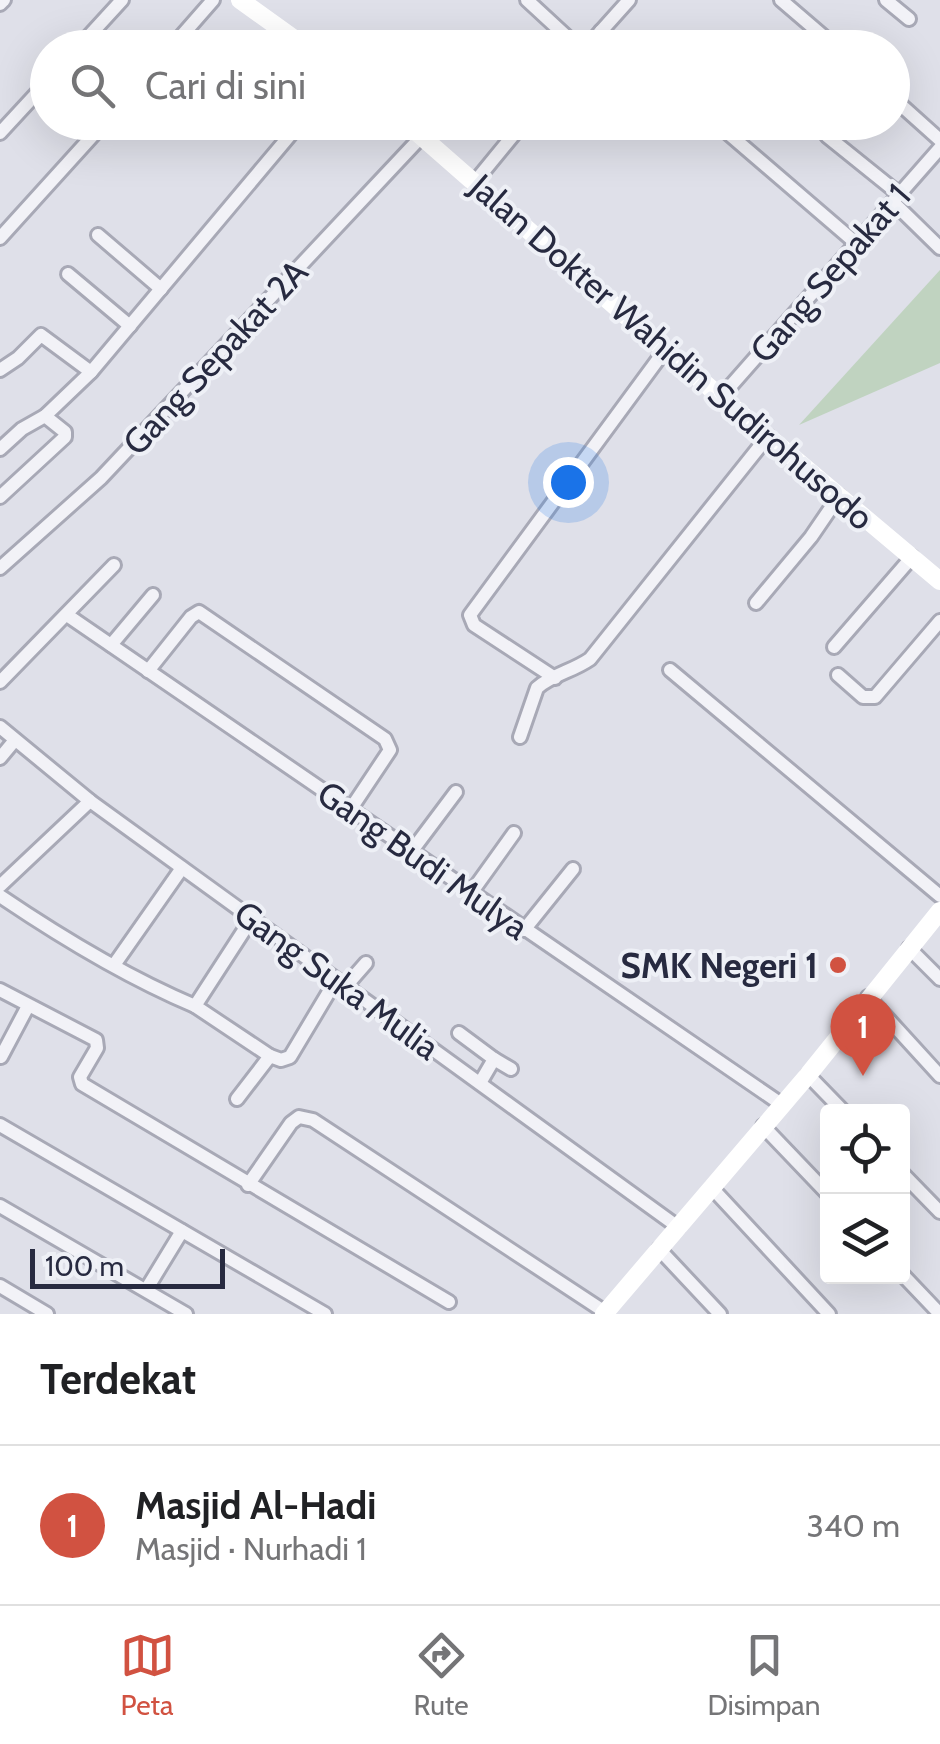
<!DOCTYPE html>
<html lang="id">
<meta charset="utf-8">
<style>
body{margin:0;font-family:Cabin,sans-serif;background:#f2f2f2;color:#202124}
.controls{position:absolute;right:30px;bottom:30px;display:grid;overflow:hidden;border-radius:10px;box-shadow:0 10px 40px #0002}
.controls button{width:90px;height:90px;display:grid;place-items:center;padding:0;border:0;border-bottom:2px solid #e0e0e0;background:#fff;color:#202124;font:50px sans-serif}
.scale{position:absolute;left:30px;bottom:25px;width:195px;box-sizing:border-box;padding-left:10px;border:5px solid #272a40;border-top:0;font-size:28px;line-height:35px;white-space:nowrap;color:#272a40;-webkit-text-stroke:8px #eef0f6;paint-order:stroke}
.you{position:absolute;left:568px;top:482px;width:35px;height:35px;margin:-25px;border:8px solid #fff;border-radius:50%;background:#1a73e8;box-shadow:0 0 0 15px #1a73e833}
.badge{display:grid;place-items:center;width:65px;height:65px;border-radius:50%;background:#d15241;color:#fff;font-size:32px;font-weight:700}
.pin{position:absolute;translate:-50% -82px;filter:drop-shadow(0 2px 5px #0008)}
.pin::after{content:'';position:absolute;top:52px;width:35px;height:30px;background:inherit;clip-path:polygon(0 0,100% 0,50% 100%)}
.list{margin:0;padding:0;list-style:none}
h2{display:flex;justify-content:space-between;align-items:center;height:130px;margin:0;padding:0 40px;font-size:42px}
h2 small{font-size:32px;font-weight:400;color:#757577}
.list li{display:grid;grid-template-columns:65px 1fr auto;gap:30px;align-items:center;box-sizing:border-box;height:160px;padding:0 40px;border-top:2px solid #e0e0e0}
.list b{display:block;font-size:38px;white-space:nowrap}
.list p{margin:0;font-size:32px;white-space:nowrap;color:#757577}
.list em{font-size:32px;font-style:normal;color:#757577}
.icon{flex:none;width:55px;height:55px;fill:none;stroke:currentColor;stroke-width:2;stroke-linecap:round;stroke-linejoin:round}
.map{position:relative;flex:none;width:940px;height:1314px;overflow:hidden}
.search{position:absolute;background:#fff;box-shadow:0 10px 40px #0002;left:30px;right:30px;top:30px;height:110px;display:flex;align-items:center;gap:25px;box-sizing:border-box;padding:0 35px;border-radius:55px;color:#757577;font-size:38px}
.sheet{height:290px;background:#fff}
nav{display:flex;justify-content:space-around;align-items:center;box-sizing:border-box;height:140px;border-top:2px solid #e0e0e0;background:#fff;font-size:28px;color:#757577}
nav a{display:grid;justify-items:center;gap:5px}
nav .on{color:#d15241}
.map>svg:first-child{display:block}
.green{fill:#c0d3c0}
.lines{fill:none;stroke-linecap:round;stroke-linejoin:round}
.street-casing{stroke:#a8a9b6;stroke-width:18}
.street{stroke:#f2f2f7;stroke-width:12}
.secondary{stroke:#fff;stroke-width:18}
.poi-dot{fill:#d15241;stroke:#eef0f6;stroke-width:4}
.labels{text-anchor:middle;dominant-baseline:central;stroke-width:8;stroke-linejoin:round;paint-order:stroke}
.street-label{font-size:35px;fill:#272a40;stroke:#eef0f6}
.poi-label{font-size:35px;font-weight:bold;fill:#272a40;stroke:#eef0f6;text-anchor:end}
</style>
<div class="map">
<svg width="940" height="1314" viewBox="0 0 940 1314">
<rect width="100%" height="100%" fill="#dfe0e9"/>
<!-- green -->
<path class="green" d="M940 270V363L799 425Z"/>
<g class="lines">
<defs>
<g id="street">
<path d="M527 0 579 48"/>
<path d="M781 0 837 48"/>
<path d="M886 0 909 19"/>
<path d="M0 4 4 0"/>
<path d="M601 31 622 48"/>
<path d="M78 48 122 0"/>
<path d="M171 48 213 0"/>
<path d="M586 48 629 0"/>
<path d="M892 97 940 140"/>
<path d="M715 122 857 244"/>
<path d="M0 133 48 81"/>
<path d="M827 136 899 194"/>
<path d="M474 183 524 122"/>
<path d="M893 202 940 248"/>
<path d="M98 235 161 289"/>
<path d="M0 238 105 122"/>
<path d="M68 274 130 326"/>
<path d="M0 370 18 358 41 335 91 372"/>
<path d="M721 397 940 148"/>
<path d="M0 449 22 429 45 416 91 372 301 122"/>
<path d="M0 497 65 437V432L45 416"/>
<path d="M0 568 101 478 422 136"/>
<path d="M756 603 811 537 839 496"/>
<path d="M67 615 781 1104"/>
<path d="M111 645 153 595"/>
<path d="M834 647 912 557"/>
<path d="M670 670 940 896"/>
<path d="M148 671 191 617 199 612 385 739 390 750 350 810"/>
<path d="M838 675 863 697H875L940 621"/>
<path d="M555 678 474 625 470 615 665 350"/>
<path d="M0 682 114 565"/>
<path d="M0 727 90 801 678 1227"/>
<path d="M520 737 537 688C551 675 573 671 590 659L768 436"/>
<path d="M0 758 15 740"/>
<path d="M411 852 456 792"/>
<path d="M0 886 90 801"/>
<path d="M471 893 514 833"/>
<path d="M0 896C62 938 126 977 195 1006"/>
<path d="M524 930 573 869"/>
<path d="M909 948 940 979"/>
<path d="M114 965 182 868"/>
<path d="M345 987 366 963"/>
<path d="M0 990 96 1040 97 1048 80 1077 82 1084 449 1302"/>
<path d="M868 997 940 1076"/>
<path d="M459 1033 494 1059 480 1083"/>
<path d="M270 1056 281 1060 290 1057 336 980"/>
<path d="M1 1057 28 1006"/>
<path d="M494 1059 511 1069"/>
<path d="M808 1075 844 1112"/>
<path d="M237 1099 270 1056 195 1006 252 918"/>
<path d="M0 1125 325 1314"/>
<path d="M763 1126 828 1194"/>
<path d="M902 1173 940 1212"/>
<path d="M248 1185 291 1123 299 1117 313 1120 605 1312"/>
<path d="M712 1188 829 1314"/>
<path d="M0 1206 186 1314"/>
<path d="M659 1249 720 1314"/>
<path d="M902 1274 940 1314"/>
<path d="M0 1286 47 1314"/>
<path d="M146 1290 182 1231"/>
</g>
</defs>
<!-- street casing -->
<use href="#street" class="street-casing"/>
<!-- street -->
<use href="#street" class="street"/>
<!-- secondary -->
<g class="secondary">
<path d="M240 0 307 48"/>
<path d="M405 122 665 350 940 581"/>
<path d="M604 1314 808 1075 940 911"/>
</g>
</g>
<!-- markers -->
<circle class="poi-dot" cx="838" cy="965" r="10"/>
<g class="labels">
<!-- street labels -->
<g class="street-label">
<text transform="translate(830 273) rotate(-49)">Gang Sepakat 1</text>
<text transform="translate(672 352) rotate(41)">Jalan Dokter Wahidin Sudirohusodo</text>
<text transform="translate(215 357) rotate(-47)">Gang Sepakat 2A</text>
<text transform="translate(423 860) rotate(35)">Gang Budi Mulya</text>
<text transform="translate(337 980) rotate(36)">Gang Suka Mulia</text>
</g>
<!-- poi labels -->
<g class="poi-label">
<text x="818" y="965">SMK Negeri 1</text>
</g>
</g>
</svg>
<div class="controls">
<button><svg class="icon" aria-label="locate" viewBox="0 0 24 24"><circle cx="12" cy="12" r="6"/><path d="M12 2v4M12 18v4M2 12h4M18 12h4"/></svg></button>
<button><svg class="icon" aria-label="layers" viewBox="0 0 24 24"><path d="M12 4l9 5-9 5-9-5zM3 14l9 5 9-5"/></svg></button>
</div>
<div class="scale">100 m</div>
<div class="you"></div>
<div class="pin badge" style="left:863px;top:1076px">1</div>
<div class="search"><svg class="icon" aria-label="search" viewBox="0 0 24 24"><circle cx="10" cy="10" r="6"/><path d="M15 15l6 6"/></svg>Cari di sini</div>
</div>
<section class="sheet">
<h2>Terdekat<small></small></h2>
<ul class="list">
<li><span class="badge">1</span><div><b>Masjid Al-Hadi</b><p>Masjid · Nurhadi 1</p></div><em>340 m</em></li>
</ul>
</section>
<nav>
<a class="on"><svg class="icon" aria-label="map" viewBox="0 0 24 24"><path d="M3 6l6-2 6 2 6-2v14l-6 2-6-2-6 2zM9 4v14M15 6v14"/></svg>Peta</a>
<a><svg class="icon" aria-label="directions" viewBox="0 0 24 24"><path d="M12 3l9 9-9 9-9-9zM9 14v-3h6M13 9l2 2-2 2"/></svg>Rute</a>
<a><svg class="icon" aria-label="saved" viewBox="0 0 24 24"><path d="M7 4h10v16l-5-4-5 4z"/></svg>Disimpan</a>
</nav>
